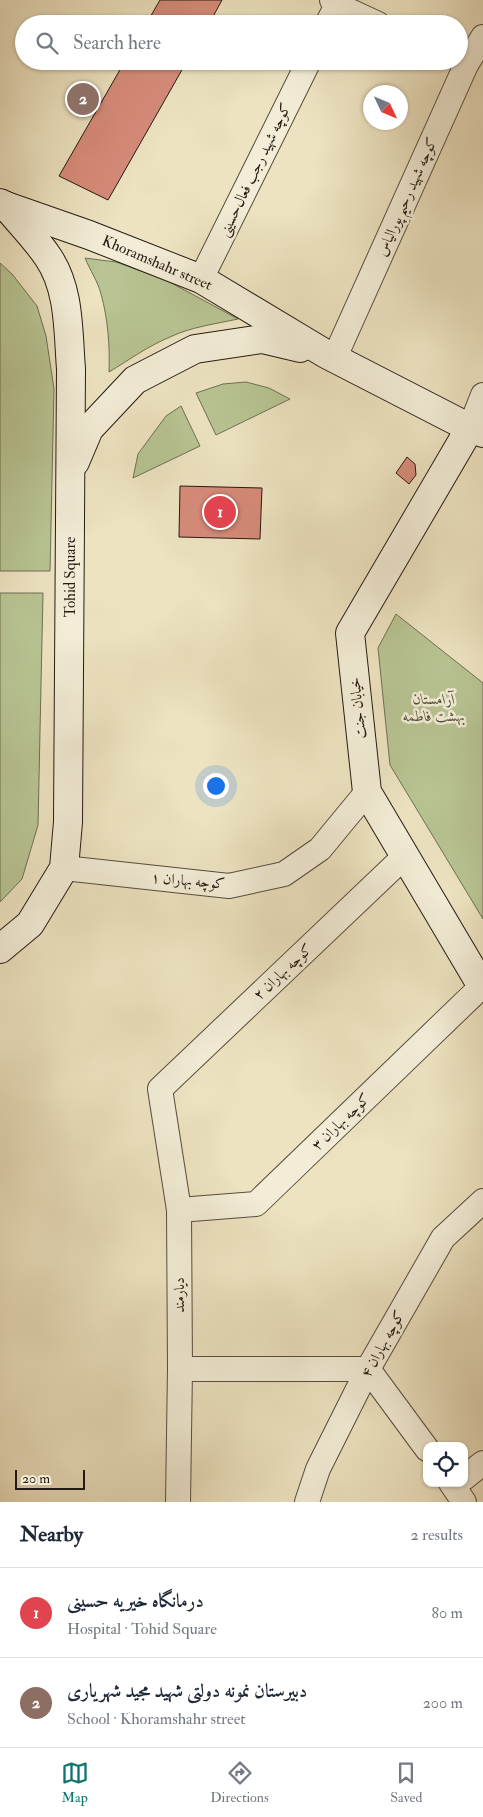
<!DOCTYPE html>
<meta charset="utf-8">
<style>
body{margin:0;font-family:"IM FELL Double Pica",Amiri,serif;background:#f6f6f7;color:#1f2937}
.controls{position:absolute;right:15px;bottom:15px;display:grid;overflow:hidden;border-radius:10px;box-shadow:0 1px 4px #0004}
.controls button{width:45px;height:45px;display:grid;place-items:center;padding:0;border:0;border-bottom:1px solid #e0e1e3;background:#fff;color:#1f2937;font:25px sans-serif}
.compass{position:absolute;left:363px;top:85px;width:45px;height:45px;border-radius:50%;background:#fff;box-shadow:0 1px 4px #0004;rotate:134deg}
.scale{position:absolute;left:15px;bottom:12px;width:70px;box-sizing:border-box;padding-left:5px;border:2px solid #251a13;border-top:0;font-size:14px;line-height:18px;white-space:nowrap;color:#251a13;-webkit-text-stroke:4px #f3edd7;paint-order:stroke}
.you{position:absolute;left:215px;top:785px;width:18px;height:18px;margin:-12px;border:4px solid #fff;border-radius:50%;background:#1a73e8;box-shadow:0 0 0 8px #1a73e833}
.badge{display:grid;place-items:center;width:32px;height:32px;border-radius:50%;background:#0f766e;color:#fff;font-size:16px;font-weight:700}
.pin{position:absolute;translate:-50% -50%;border:2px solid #fff;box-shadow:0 1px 5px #0006}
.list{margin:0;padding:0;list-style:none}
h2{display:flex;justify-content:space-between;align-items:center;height:65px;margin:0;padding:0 20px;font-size:21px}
h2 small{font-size:16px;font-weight:400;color:#747a83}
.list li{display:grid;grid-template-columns:32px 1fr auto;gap:15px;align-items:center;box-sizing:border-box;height:90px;padding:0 20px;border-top:1px solid #e0e1e3}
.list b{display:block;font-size:19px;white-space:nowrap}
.list p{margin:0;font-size:16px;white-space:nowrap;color:#747a83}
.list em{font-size:16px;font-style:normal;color:#747a83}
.icon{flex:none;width:28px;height:28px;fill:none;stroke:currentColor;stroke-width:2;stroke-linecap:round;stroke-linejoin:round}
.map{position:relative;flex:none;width:483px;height:1502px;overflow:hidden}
.search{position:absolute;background:#fff;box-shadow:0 1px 4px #0004;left:15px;right:15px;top:15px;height:55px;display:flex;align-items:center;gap:12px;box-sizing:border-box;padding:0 18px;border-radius:28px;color:#747a83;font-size:19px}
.sheet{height:245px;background:#fff}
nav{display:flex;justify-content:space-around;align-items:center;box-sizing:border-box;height:70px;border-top:1px solid #e0e1e3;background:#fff;font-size:14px;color:#747a83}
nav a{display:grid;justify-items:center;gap:2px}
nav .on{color:#0f766e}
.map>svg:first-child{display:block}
.green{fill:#b8c493;stroke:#6e6f53}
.building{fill:#d68b7a;stroke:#251a13}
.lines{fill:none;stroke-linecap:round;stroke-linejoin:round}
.street-casing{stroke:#574c3e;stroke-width:26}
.secondary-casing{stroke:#251a13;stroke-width:30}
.street{stroke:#f3edd7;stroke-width:24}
.secondary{stroke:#f3edd7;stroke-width:28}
.labels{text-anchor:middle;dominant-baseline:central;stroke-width:5;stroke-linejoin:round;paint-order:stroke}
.street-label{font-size:15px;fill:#251a13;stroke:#f3edd7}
.park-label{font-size:15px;font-style:italic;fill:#514d39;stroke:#f3edd7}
</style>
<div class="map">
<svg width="483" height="1502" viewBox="0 0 483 1502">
<rect width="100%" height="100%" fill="#ede3c1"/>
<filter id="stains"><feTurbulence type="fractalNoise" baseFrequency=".004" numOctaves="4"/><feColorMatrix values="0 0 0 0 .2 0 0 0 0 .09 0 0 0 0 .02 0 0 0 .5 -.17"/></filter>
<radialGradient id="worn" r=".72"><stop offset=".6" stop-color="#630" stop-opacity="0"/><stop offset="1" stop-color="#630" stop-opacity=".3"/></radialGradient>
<!-- green -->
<g class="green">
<path d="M85 258 116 262 166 280 238 319C215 324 191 327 170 337 148 346 129 360 109 372 110 346 108 319 101 294 98 282 90 270 85 258Z"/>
<path d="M0 263 12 274 37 306 46 336 54 389 50 571H0Z"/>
<path d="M246 382 269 388 290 399 216 435 196 393 223 384Z"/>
<path d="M181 406 200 446 133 478 138 454 166 416Z"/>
<path d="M0 593H43L38 825 22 879 0 902Z"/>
<path d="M396 614 483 683V919L390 765 378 648Z"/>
</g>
<!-- building -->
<g class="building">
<path d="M160 0H222L209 24H158L149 19Z"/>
<path d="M125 61H187L108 200 59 176Z"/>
<path d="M407 457 415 464 416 475 409 484 396 473Z"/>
<path d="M180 486 262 488 260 539 179 537Z"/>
</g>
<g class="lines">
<defs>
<g id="street">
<path d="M332 0 337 5 378 24"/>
<path d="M327 24 337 5"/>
<path d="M201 279 309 61"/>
<path d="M334 359 466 65 483 37"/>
<path d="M470 428 483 395"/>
<path d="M64 868 229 886 284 874 320 849 367 792"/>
<path d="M179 1210 256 1204 481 987"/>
<path d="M180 1369H368L427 1449"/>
<path d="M464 1478 483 1463"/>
<path d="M451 1483 464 1502"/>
<path d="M178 1502 180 1369 179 1210 160 1089 405 856"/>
<path d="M307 1502 318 1469 368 1369 443 1238 483 1201"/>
</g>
<g id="secondary">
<path d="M0 203 6 206C20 223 36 239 48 257 70 289 68 332 71 369L68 822 64 868 30 924 0 949"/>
<path d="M6 206 89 235 201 279 326 354 470 428 483 433"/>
<path d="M470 428 350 633 367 792 483 988"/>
<path d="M75 462 89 429 135 380 195 349 262 339 300 348"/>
</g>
</defs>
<!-- street casing -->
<use href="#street" class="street-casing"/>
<!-- secondary casing -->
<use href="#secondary" class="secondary-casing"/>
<!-- street -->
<use href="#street" class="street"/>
<!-- secondary -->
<use href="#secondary" class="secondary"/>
</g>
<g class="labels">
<!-- street labels -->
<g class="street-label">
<text transform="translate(255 170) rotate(-64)">کوچه شهید رجب فعال‌حسینی</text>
<text transform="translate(407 197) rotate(-66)">کوچه شهید رحیم پورالیاس</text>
<text transform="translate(157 263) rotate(23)">Khoramshahr street</text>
<text transform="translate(70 577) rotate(-90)">Tohid Square</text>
<text transform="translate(358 708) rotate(-96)">خیابان جنت</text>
<text transform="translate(188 881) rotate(5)">کوچه بهاران ۱</text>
<text transform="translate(283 972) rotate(-43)">کوچه بهاران ۲</text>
<text transform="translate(341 1122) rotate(-44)">کوچه بهاران ۳</text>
<text transform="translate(179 1295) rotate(-90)">دیارمند</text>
<text transform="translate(383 1344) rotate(-61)">کوچه بهاران ۴</text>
</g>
<!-- park labels -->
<g class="park-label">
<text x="434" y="699">آرامستان<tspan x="434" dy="17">بهشت فاطمه</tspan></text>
</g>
</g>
<rect width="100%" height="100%" filter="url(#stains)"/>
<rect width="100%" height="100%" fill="url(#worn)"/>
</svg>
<div class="controls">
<button><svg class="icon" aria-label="locate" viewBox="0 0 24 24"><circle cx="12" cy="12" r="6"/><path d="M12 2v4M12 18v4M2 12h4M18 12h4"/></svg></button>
</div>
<svg class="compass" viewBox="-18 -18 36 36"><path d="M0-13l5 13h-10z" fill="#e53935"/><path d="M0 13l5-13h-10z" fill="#747a83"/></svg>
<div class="scale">20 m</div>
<div class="you"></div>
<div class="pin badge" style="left:220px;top:512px;background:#e0444e">1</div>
<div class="pin badge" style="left:83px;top:99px;background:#8d6e63">2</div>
<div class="search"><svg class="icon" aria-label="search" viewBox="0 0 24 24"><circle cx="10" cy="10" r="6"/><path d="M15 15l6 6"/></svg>Search here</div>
</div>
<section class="sheet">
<h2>Nearby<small>2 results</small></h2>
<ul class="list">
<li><span class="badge" style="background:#e0444e">1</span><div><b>درمانگاه خیریه حسینی</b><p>Hospital · Tohid Square</p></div><em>80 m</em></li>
<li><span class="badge" style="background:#8d6e63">2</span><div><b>دبیرستان نمونه دولتی شهید مجید شهریاری</b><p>School · Khoramshahr street</p></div><em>200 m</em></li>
</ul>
</section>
<nav>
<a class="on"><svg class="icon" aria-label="map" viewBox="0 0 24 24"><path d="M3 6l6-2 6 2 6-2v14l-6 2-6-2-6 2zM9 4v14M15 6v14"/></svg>Map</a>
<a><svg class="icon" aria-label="directions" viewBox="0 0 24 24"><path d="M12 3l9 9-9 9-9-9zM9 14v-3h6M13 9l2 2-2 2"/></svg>Directions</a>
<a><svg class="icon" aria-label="saved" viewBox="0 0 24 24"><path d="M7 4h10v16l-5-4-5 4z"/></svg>Saved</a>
</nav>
